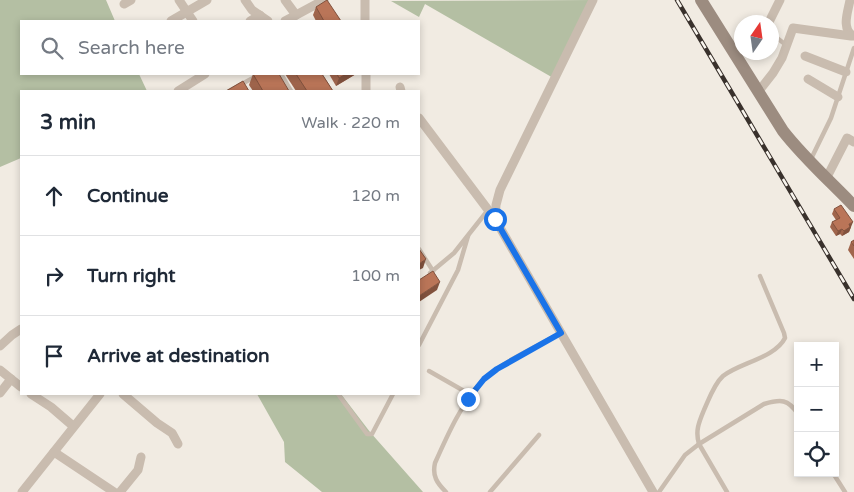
<!DOCTYPE html>
<meta charset="utf-8">
<style>
body{margin:0;font-family:"Varela Round",sans-serif;background:#f2f2f3;color:#1f2937}
.controls{position:absolute;right:15px;bottom:15px;display:grid;overflow:hidden;border-radius:0px;box-shadow:0 2px 8px #0003}
.controls button{width:45px;height:45px;display:grid;place-items:center;padding:0;border:0;border-bottom:1px solid #e0e1e3;background:#fff;color:#1f2937;font:25px sans-serif}
.compass{position:absolute;left:734px;top:15px;width:45px;height:45px;border-radius:50%;background:#fff;box-shadow:0 2px 8px #0003;rotate:13deg}
.stop{position:absolute;width:15px;height:15px;margin:-11px;border:4px solid #1a73e8;border-radius:50%;background:#fff}
.stop.end{background:#1a73e8;border-color:#fff;box-shadow:0 1px 5px #0008}
.list{margin:0;padding:0;list-style:none}
h2{display:flex;justify-content:space-between;align-items:center;height:65px;margin:0;padding:0 20px;font-size:21px}
h2 small{font-size:16px;font-weight:400;color:#747a83}
.list li{display:grid;grid-template-columns:32px 1fr auto;gap:15px;align-items:center;box-sizing:border-box;height:80px;padding:0 20px;border-top:1px solid #e0e1e3}
.list b{display:block;font-size:19px;white-space:nowrap}
.list em{font-size:16px;font-style:normal;color:#747a83}
.icon{flex:none;width:28px;height:28px;fill:none;stroke:currentColor;stroke-width:2;stroke-linecap:round;stroke-linejoin:round}
.map{position:relative;flex:none;width:854px;height:492px;overflow:hidden}
.search{position:absolute;background:#fff;box-shadow:0 2px 8px #0003;left:20px;top:20px;width:400px;height:55px;display:flex;align-items:center;gap:12px;box-sizing:border-box;padding:0 18px;border-radius:0px;color:#747a83;font-size:19px}
.panel{position:absolute;background:#fff;box-shadow:0 2px 8px #0003;left:20px;top:90px;width:400px;height:305px;border-radius:0px}
.map>svg:first-child{display:block}
.green{fill:#b4bfa3}
.lines{fill:none;stroke-linecap:round;stroke-linejoin:round}
.lane{stroke:#c9bcaf;stroke-width:4.5}
.street{stroke:#c9bcaf;stroke-width:9}
.secondary{stroke:#9c8c80;stroke-width:12}
.rail-casing{stroke:#39312c;stroke-width:4.5}
.rail{stroke:#f9f5ee;stroke-width:2.5;stroke-dasharray:8;stroke-linecap:butt}
.wall{fill:#a0654c}
.shaded-wall{fill:#82523e}
.building{fill:#ba7558;stroke:#82523e}
.route{stroke:#1a73e8;stroke-width:6}
</style>
<div class="map">
<svg width="854" height="492" viewBox="0 0 854 492">
<rect width="100%" height="100%" fill="#f1ebe2"/>
<!-- green -->
<g class="green">
<path d="M0 0H106L115 21H21V74H139L147 91H21V158L0 167Z"/>
<path d="M593 0 555 79 425 4 419 17 391 1Z"/>
<path d="M257 394H341L370 432 423 492H322L285 462 284 442Z"/>
</g>
<g class="lines">
<!-- lane -->
<g class="lane">
<path d="M772 34 786 45"/>
<path d="M281 74 291 91"/>
<path d="M229 91 260 74"/>
<path d="M811 159 831 118 854 48"/>
<path d="M419 249 433 271"/>
<path d="M430 273 454 253 488 210"/>
<path d="M419 345 458 270 468 236"/>
<path d="M429 371 471 395"/>
<path d="M338 394 367 434H372L393 394"/>
<path d="M833 473 845 492"/>
<path d="M446 492C437 483 432 476 435 463 447 436 463 400 484 379 501 363 539 345 561 333"/>
<path d="M490 492 539 435"/>
<path d="M659 492 685 455 699 444 764 404C781 399 788 399 798 414"/>
<path d="M727 492 699 444C695 431 699 422 704 410 709 399 714 384 723 376 739 363 775 358 785 338L784 333 760 276"/>
</g>
<!-- street -->
<g class="street">
<path d="M179 0 193 21"/>
<path d="M245 0 252 10 268 21"/>
<path d="M285 0 296 15"/>
<path d="M850 0C848 12 841 28 853 36"/>
<path d="M124 4 131 0"/>
<path d="M171 21 207 0"/>
<path d="M250 21 260 15"/>
<path d="M285 21 324 0"/>
<path d="M365 21V0"/>
<path d="M769 22 780 0"/>
<path d="M732 50 742 44"/>
<path d="M805 56 846 72"/>
<path d="M366 74V91"/>
<path d="M808 79 838 97"/>
<path d="M400 87 401 91"/>
<path d="M178 91 205 74"/>
<path d="M758 92 773 73 782 58 793 28 851 36"/>
<path d="M419 118 495 219 653 492"/>
<path d="M827 177 847 138 854 142"/>
<path d="M495 219 496 205 500 190 593 0"/>
<path d="M0 346 12 335 21 329"/>
<path d="M0 370 21 387"/>
<path d="M0 393 11 379"/>
<path d="M31 394 51 407 73 426"/>
<path d="M123 394 157 423 172 433 178 444"/>
<path d="M54 452 114 492"/>
<path d="M22 492 100 394"/>
<path d="M120 492 138 470 141 457"/>
</g>
<!-- secondary -->
<path class="secondary" d="M701 0 783 131C804 158 830 181 854 206"/>
<defs>
<path id="rail" d="M677 0 854 299"/>
</defs>
<!-- rail casing -->
<use href="#rail" class="rail-casing"/>
<!-- rail -->
<use href="#rail" class="rail"/>
</g>
<!-- wall -->
<g class="wall">
<path d="M316 7 341 21H316L313 15Z"/>
<path d="M253 74 289 91H253L249 85Z"/>
<path d="M285 74H322L333 91H296Z"/>
<path d="M329 74H356L336 86Z"/>
<path d="M834 209 851 227 849 232 842 236 840 234 836 236 830 227 832 222 836 220 832 214Z"/>
<path d="M854 240V259L848 250 851 242Z"/>
</g>
<!-- shaded-wall -->
<g class="shaded-wall">
<path d="M346 74H356L336 86 339 78Z"/>
<path d="M853 222 849 232 842 236 844 231 849 224Z"/>
<path d="M842 229 840 234 836 236 838 231Z"/>
<path d="M426 259 423 268 419 270V264Z"/>
<path d="M440 282 437 290 419 302V296Z"/>
</g>
<!-- building -->
<g class="building">
<path d="M327 0 341 21H324L316 7Z"/>
<path d="M253 74H279L289 91H263Z"/>
<path d="M296 74H322L333 91H307Z"/>
<path d="M337 74H346L339 78Z"/>
<path d="M243 81 249 91H226Z"/>
<path d="M841 205 853 222 849 224 850 227 844 231 842 229 838 231 832 222 840 218 834 209Z"/>
<path d="M854 240V246L851 242Z"/>
<path d="M419 249 426 259 419 264Z"/>
<path d="M433 271 440 282 419 296V280Z"/>
</g>
<g class="lines">
<!-- route -->
<path class="route" d="M468 399 484 379 497 369 561 333 495 219"/>
</g>
</svg>
<div class="controls">
<button>+</button>
<button>−</button>
<button><svg class="icon" aria-label="locate" viewBox="0 0 24 24"><circle cx="12" cy="12" r="6"/><path d="M12 2v4M12 18v4M2 12h4M18 12h4"/></svg></button>
</div>
<svg class="compass" viewBox="-18 -18 36 36"><path d="M0-13l5 13h-10z" fill="#e53935"/><path d="M0 13l5-13h-10z" fill="#747a83"/></svg>
<div class="stop" style="left:495px;top:219px"></div>
<div class="stop end" style="left:468px;top:399px"></div>
<div class="search"><svg class="icon" aria-label="search" viewBox="0 0 24 24"><circle cx="10" cy="10" r="6"/><path d="M15 15l6 6"/></svg>Search here</div>
<section class="panel">
<h2>3 min<small>Walk · 220 m</small></h2>
<ul class="list">
<li><svg class="icon" aria-label="ahead" viewBox="0 0 24 24"><path d="M12 20V5M6 11l6-6 6 6"/></svg><div><b>Continue</b></div><em>120 m</em></li>
<li><svg class="icon" aria-label="right" viewBox="0 0 24 24"><path d="M7 20v-9h11M14 6l5 5-5 5"/></svg><div><b>Turn right</b></div><em>100 m</em></li>
<li><svg class="icon" aria-label="arrive" viewBox="0 0 24 24"><path d="M6 21V4h12l-3 4 3 4H6"/></svg><div><b>Arrive at destination</b></div></li>
</ul>
</section>
</div>
